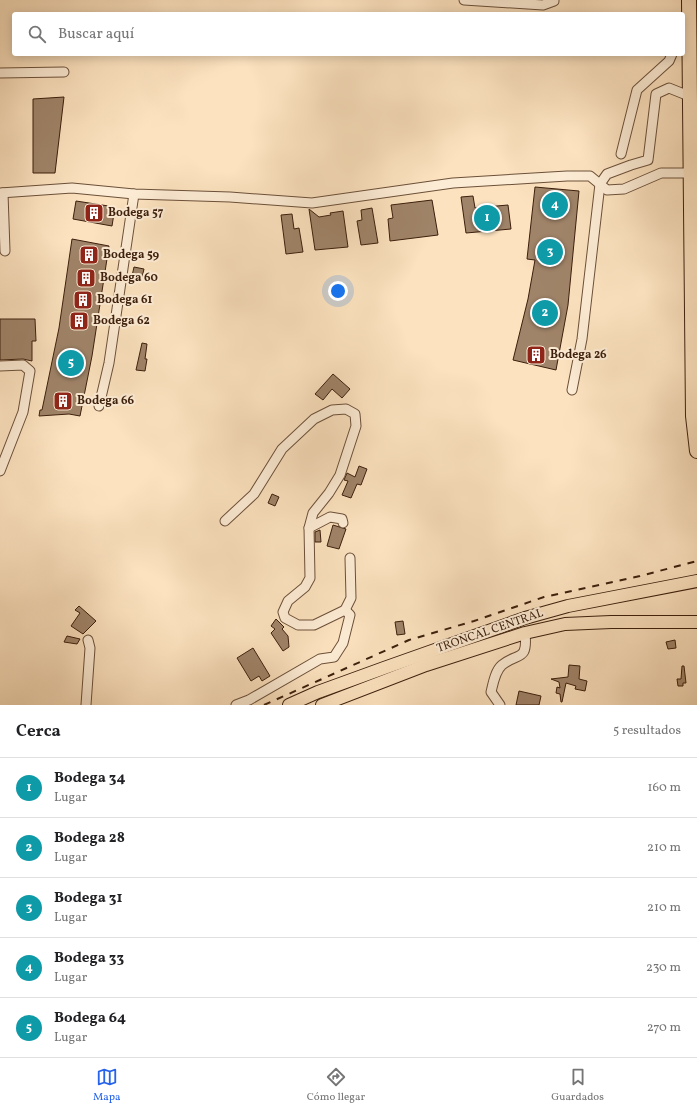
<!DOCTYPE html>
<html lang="es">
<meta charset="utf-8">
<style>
body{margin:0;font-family:Vollkorn,serif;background:#f6f6f6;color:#202124}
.you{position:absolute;left:338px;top:291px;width:14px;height:14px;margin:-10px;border:3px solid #fff;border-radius:50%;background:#1a73e8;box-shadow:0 0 0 6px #1a73e833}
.badge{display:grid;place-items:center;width:26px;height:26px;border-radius:50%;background:#2563eb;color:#fff;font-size:13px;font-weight:700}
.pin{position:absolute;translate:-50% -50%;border:2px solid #fff;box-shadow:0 1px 4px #0006}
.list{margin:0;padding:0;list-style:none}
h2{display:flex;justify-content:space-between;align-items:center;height:52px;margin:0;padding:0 16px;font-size:17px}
h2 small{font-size:13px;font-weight:400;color:#757577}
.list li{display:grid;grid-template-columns:26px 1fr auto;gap:12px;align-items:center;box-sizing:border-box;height:60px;padding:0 16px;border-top:1px solid #e0e0e0}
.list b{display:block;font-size:15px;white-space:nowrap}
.list p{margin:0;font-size:13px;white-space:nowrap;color:#757577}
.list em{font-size:13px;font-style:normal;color:#757577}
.icon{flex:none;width:22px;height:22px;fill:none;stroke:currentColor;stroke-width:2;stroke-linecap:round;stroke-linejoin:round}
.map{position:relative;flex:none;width:697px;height:705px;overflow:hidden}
.search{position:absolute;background:#fff;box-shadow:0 2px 10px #0003;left:12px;right:12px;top:12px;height:44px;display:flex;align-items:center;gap:10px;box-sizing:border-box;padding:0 14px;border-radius:4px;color:#757577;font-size:15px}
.sheet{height:352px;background:#fff}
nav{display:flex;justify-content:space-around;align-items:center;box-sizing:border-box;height:56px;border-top:1px solid #e0e0e0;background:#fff;font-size:11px;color:#757577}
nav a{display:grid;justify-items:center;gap:2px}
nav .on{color:#2563eb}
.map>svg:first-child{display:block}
.building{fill:#a08469;stroke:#3c1f0c}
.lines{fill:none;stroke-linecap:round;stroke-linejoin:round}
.minor-casing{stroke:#6c5039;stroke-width:11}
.major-casing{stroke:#3c1f0c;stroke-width:14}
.highway-casing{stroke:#3c1f0c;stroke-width:16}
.minor{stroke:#fdecd5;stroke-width:9}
.major{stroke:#fce2bf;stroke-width:12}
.highway{stroke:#fce2bf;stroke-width:14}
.rail{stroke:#3c1f0c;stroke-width:2;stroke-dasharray:7 7;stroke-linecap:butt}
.labels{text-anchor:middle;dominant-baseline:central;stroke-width:4;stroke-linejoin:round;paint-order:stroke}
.poi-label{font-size:12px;font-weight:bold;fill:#3c1f0c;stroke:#fdecd5;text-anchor:start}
.street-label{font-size:12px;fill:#3c1f0c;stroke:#fdecd5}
</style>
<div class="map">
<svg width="697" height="705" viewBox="0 0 697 705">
<rect width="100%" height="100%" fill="#fce2bf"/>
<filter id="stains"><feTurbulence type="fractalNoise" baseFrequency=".005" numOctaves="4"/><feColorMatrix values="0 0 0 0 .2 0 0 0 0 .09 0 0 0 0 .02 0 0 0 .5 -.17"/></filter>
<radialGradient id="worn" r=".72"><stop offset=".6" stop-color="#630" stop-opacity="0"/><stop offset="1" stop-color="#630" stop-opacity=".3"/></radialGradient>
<!-- building -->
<g class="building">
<path d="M64 97 55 173H33V99Z"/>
<path d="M535 187 579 191 568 305 556 370 513 360 528 299 535 260 527 259Z"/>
<path d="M473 196 475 208 508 205 511 229 466 233 461 197Z"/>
<path d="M432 200 438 235 390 241 388 219 393 218 391 205Z"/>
<path d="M76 201 115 207 112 226 73 219Z"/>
<path d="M372 208 378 243 361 245 357 221 362 220 361 210Z"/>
<path d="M309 209 319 217 331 215 330 213 343 211 348 247 315 250Z"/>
<path d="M292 214 294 229 299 228 303 252 286 254 281 215Z"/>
<path d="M72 239 109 246 92 356 80 416 69 414 39 416 40 410H42L59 328Z"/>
<path d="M134 267 144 269 142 277 132 276Z"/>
<path d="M0 319H35L36 341H32V361L23 359 0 360Z"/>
<path d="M142 343 147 344 145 359H147L145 371 136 370Z"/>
<path d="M333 374 350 389 342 398 332 389 323 400 315 394Z"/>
<path d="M359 466 367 469 361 485 357 484 351 498 342 495 348 481 344 480 347 473 355 477Z"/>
<path d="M272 494 279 497 275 506 268 503Z"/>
<path d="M333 525 346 529 339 549 327 546Z"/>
<path d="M320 530 321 542H315V532Z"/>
<path d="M79 606 96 621 83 634 71 626 80 613 75 610Z"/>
<path d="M276 619 284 627 282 629 288 636 289 647 283 651 271 633 275 629 271 626Z"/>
<path d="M403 621 405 634 397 635 395 622Z"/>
<path d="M67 636 80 639 77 644 64 642Z"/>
<path d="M675 640 676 648 668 649 666 642Z"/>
<path d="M253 648 270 676 262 681 259 676 251 681 237 658Z"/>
<path d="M569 665 580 666 579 679 587 681 585 691 575 689 576 686 566 683 562 702H561L560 694 556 693 557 687 560 688 559 682 551 679 568 677Z"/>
<path d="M682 666H684L686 683H683V686H678L677 679H681Z"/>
<path d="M519 691 541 696 539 705H516Z"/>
</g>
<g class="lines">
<defs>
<g id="minor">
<path d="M464 0 543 5 554 1V0"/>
<path d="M0 73 64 72"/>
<path d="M621 154 637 90 669 61 672 54"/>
<path d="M0 193 72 188 134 194 230 197 312 203 453 183 567 176H590L607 190 624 189 661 173H690"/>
<path d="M3 193 5 251"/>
<path d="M0 366 23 365 30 371 23 412 0 471"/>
<path d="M572 390 582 339 600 184 607 174 631 165 648 160 656 94 669 88 689 96"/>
<path d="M99 406 109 363 134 194"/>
<path d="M225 521 254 494 282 449 314 419 332 410 346 409 355 414 356 426 340 475 329 493 313 513 309 528 310 578 305 587 288 601 283 612 285 618 298 625H314L345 610 350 615 343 643 334 657 320 659 249 700 236 705"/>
<path d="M309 528 330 517 342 519 343 523"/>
<path d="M345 610 351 598 350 558"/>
<path d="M86 705 90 648 88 640"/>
<path d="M500 705 491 692C493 684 495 671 502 665 518 652 528 662 525 633"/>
</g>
<g id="major">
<path d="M289 705 318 692 384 668 525 618 568 606 697 581"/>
<path d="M322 705 426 665 525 633 565 624 611 622H697"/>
</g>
<path id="highway" d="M689 0 693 416 697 451"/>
</defs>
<!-- minor casing -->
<use href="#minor" class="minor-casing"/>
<!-- major casing -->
<use href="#major" class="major-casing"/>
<!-- highway casing -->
<use href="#highway" class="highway-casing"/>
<!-- minor -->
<use href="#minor" class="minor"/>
<!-- major -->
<use href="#major" class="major"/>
<!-- highway -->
<use href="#highway" class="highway"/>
<!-- rail -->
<path class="rail" d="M264 705 409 640 474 621 544 597 640 576 697 561"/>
</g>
<!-- icons -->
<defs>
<symbol id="building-square" viewBox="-11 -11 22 22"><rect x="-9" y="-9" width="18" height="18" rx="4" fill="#8f2418" stroke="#fdecd5"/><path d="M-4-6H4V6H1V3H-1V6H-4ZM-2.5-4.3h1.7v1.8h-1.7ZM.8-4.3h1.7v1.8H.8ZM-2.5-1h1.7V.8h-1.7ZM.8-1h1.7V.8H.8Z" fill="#fff"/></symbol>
</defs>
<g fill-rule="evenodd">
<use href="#building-square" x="83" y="202" width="22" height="22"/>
<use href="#building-square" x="78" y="244" width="22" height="22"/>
<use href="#building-square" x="75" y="267" width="22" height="22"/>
<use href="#building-square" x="72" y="289" width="22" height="22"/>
<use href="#building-square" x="68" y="310" width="22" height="22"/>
<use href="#building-square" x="525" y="344" width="22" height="22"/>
<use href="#building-square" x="52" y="390" width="22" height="22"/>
</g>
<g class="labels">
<!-- poi labels -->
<g class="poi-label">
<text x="108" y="213">Bodega 57</text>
<text x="103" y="255">Bodega 59</text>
<text x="100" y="278">Bodega 60</text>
<text x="97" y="300">Bodega 61</text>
<text x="93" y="321">Bodega 62</text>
<text x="550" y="355">Bodega 26</text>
<text x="77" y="401">Bodega 66</text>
</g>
<!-- street labels -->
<g class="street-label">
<text transform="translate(490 631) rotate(-19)">TRONCAL CENTRAL</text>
</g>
</g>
<rect width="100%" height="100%" filter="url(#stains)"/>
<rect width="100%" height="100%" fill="url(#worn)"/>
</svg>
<div class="you"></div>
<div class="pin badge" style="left:487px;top:218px;background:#0f9aa8">1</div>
<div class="pin badge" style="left:545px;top:313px;background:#0f9aa8">2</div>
<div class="pin badge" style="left:550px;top:252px;background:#0f9aa8">3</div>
<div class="pin badge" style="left:555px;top:205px;background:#0f9aa8">4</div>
<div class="pin badge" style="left:71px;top:363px;background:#0f9aa8">5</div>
<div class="search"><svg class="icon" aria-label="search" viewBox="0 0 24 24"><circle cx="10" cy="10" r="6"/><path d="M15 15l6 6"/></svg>Buscar aquí</div>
</div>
<section class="sheet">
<h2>Cerca<small>5 resultados</small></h2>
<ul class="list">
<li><span class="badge" style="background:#0f9aa8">1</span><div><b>Bodega 34</b><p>Lugar</p></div><em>160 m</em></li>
<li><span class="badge" style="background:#0f9aa8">2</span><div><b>Bodega 28</b><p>Lugar</p></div><em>210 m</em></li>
<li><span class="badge" style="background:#0f9aa8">3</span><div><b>Bodega 31</b><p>Lugar</p></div><em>210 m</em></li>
<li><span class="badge" style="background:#0f9aa8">4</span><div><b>Bodega 33</b><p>Lugar</p></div><em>230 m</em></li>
<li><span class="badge" style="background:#0f9aa8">5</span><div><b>Bodega 64</b><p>Lugar</p></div><em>270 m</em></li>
</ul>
</section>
<nav>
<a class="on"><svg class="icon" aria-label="map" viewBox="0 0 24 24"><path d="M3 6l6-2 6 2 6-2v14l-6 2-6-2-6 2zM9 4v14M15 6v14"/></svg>Mapa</a>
<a><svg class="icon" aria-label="directions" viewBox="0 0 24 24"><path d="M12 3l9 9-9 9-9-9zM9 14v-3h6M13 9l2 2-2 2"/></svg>Cómo llegar</a>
<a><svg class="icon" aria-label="saved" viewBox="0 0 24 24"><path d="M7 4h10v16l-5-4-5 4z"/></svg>Guardados</a>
</nav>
